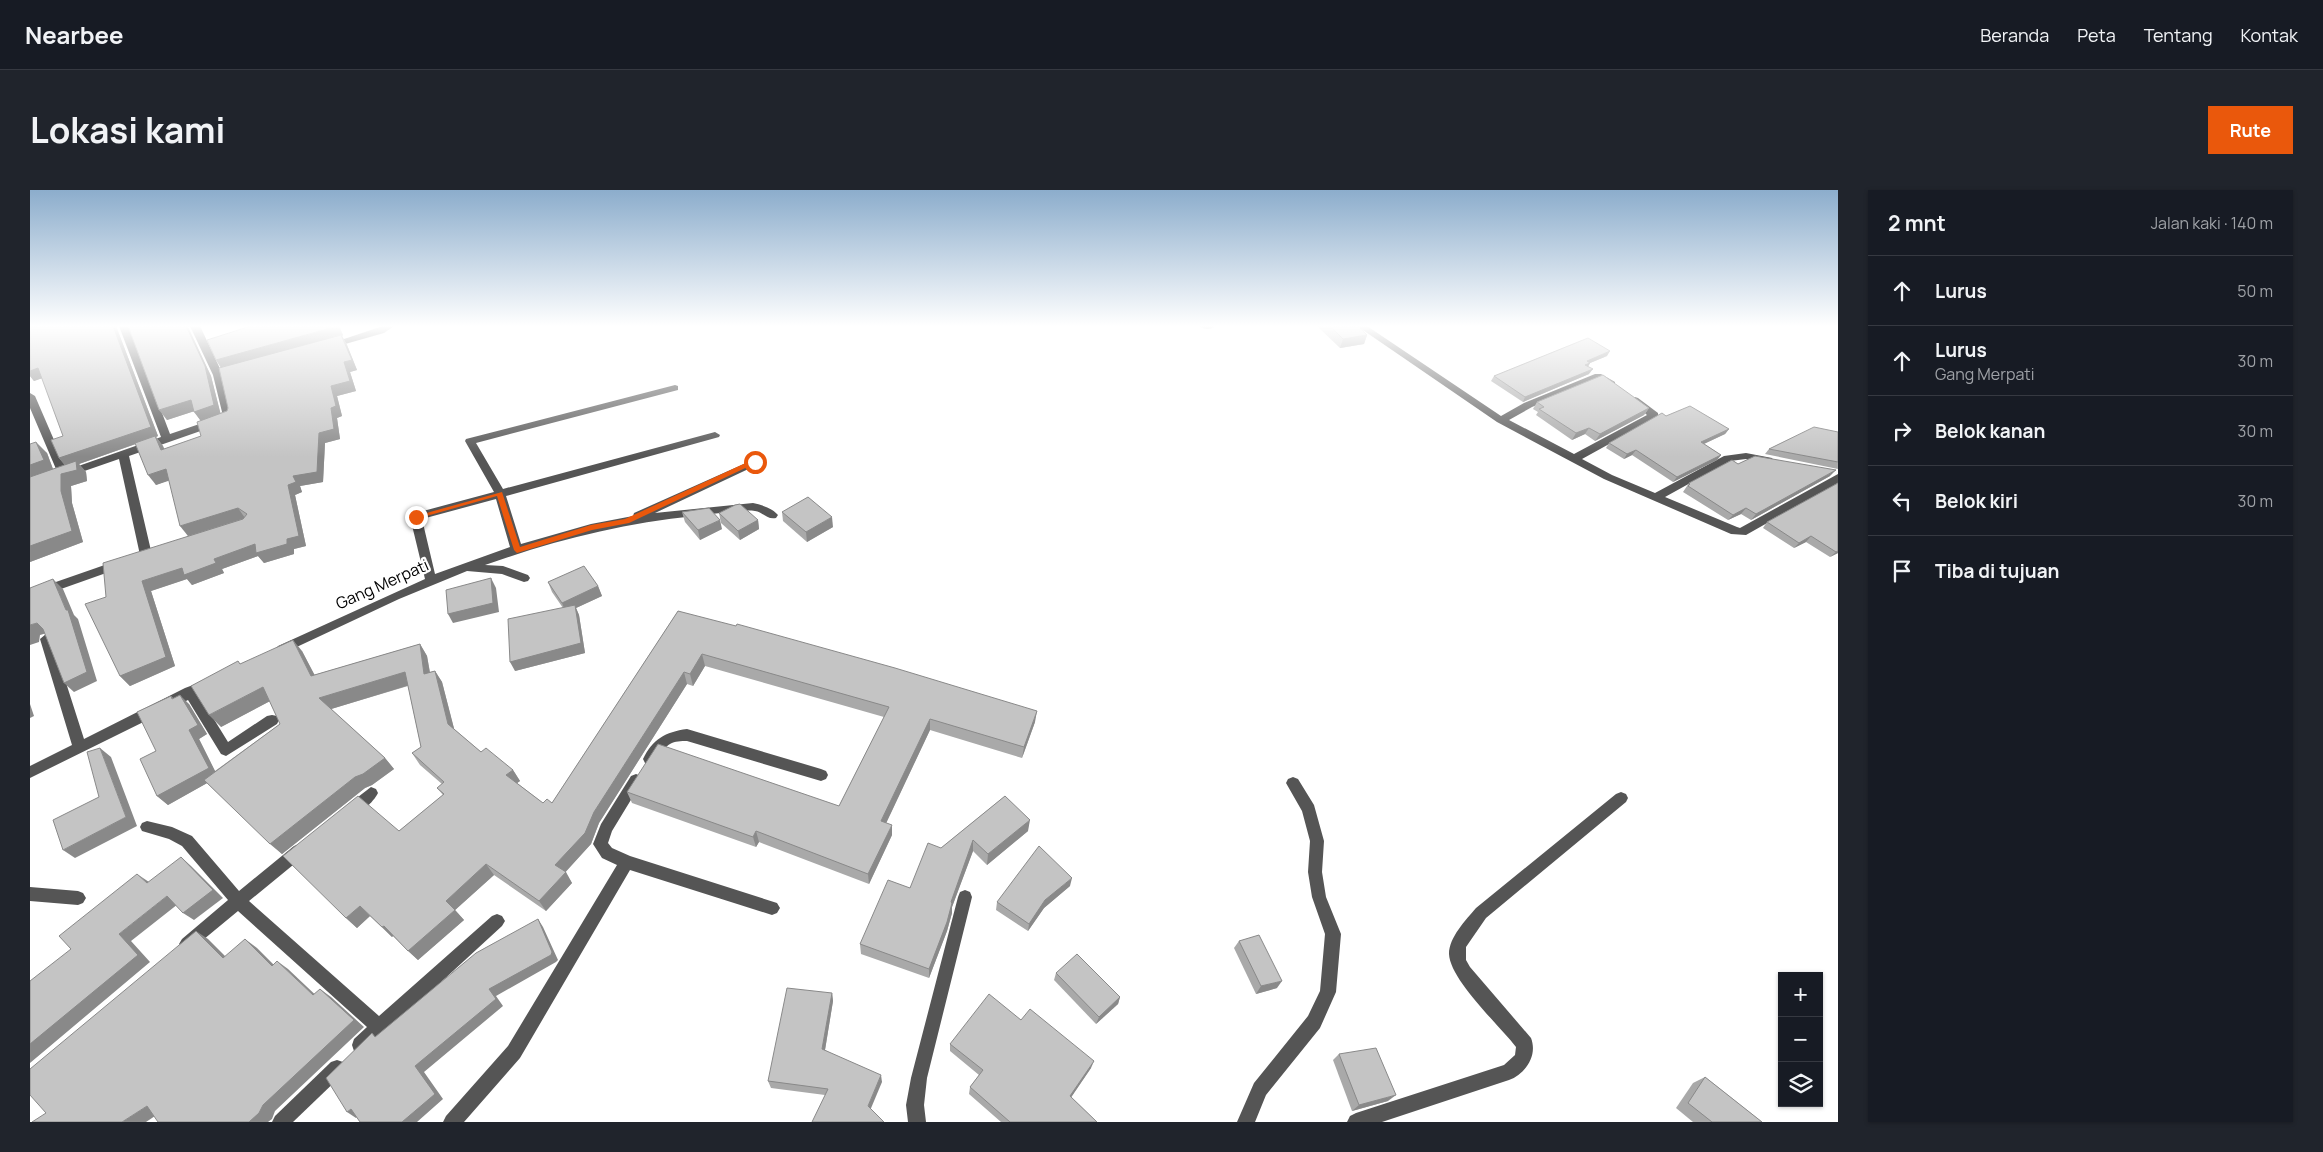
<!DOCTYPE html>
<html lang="id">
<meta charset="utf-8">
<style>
body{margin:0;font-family:Manrope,sans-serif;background:#20242c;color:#f1f3f6}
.controls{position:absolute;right:15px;bottom:15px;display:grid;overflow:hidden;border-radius:0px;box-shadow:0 1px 4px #0004}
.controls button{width:45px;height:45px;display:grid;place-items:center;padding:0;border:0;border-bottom:1px solid #363941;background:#171b24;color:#f1f3f6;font:25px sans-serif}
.stop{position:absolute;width:15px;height:15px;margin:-11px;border:4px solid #ea580c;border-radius:50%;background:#fff}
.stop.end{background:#ea580c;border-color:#fff;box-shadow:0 1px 5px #0008}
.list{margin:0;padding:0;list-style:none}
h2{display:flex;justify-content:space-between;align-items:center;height:65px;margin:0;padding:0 20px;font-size:21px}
h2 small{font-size:16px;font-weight:400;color:#9ea1a6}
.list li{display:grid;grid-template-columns:32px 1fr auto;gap:15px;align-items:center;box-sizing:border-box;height:70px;padding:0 20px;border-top:1px solid #363941}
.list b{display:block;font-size:19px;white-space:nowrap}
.list p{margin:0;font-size:16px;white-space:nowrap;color:#9ea1a6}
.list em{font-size:16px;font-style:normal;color:#9ea1a6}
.icon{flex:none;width:28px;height:28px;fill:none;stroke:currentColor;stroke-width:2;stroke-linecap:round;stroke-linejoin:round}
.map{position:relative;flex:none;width:1808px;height:932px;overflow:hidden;border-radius:0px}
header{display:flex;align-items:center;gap:30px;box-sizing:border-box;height:70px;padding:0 25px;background:#171b24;border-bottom:1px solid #363941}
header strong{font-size:24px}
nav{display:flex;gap:28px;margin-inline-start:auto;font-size:18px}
.intro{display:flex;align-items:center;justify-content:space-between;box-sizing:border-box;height:120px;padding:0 30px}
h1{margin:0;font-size:35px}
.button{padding:12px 22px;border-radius:0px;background:#ea580c;color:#fff;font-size:18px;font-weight:700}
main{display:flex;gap:30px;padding:0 30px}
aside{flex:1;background:#171b24;border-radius:0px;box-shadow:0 1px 4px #0004}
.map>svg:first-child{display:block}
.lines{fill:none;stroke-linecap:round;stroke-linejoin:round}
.minor{fill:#555;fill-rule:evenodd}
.wall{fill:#a9a9a9}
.shaded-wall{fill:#898989}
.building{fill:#c4c4c4;stroke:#898989}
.route{fill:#ea580c}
.labels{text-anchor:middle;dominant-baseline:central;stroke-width:4.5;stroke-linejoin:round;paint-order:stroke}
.street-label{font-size:16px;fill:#000;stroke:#fff}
</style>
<header>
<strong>Nearbee</strong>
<nav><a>Beranda</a><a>Peta</a><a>Tentang</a><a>Kontak</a></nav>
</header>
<div class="intro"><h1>Lokasi kami</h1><a class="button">Rute</a></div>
<main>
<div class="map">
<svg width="1808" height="932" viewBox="0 0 1808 932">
<rect width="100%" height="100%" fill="#fff"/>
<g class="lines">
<!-- minor -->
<g class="minor">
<path d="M89 136H99L140 244 193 226 183 185 160 136H170L193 185 203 228 202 230 99 266 122 365 116 369 110 365 89 269 40 286H29L0 218V203L5 206 37 280 131 247Z"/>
<path d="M353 136H364L354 143 301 158H295L293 156Z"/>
<path d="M1170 136H1185C1182 140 1173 140 1170 136Z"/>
<path d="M1327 136H1337L1471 226 1494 213 1565 184H1571L1585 192V196H1579L1567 190 1502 217 1479 230 1544 264 1617 225 1600 210 1605 207 1608 208 1628 223V227L1552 269 1582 285 1625 303 1694 266 1716 263 1742 268 1743 270 1738 273 1716 269 1700 271 1635 307 1707 337 1710 338 1808 284V293L1716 345 1701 344 1574 289 1467 232Z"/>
<path d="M645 195 648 196V200L446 253 473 299 685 242 690 245 689 247 476 306 491 354 561 334 603 326 604 323 725 269 729 270V274L625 323 723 313C732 315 742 318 748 325L746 328C737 330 733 322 725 321 711 319 680 325 665 326 592 333 523 351 455 375L473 376 498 385 500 388 498 391 494 392 472 384 437 381 369 409 256 462H248L246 459 248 456 395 389 380 327 382 324 464 302 435 251 436 249ZM466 309 480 357 405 384 392 329Z"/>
<path d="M89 370 93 371 95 374 93 377 0 410V401Z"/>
<path d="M16 444 22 449 54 549 155 498 179 489 184 490 185 494 184 498 169 505 198 552 237 526 242 525 247 526 249 530 247 534 196 566 191 564 158 510 0 588V576L42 555 10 449Z"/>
<path d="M657 539 791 579 796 581 798 585 796 589 791 591 657 551C651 551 645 551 640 554 630 560 628 578 615 573L613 569C623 549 635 542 657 539Z"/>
<path d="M606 584 611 586 613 590 582 641 578 653 582 658 600 666 747 713 750 718 747 723 742 725 600 680 490 868 434 932H413L416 926 478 856 587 675 572 668 563 654 571 634 601 586Z"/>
<path d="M1263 587 1268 589 1284 615 1294 651 1292 682 1296 707 1311 744 1306 802 1290 838 1236 905 1225 932H1207L1224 893 1278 826 1290 801 1295 744 1282 707 1278 682 1280 651 1272 621 1256 593 1258 589Z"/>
<path d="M341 597 346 599 348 603C343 613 326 629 315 625L313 621 315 617Z"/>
<path d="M1591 602 1596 604 1598 608 1596 612 1456 728 1436 757V770L1440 777 1501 848C1508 866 1495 884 1479 890L1352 932H1317L1320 926 1326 923 1474 875 1485 865 1486 857C1470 836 1420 790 1419 764 1419 747 1436 730 1446 718L1586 604Z"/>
<path d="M117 631 142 637 162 646 209 701 264 656 269 654 274 656 276 661 274 666 219 711 349 826 462 726 467 724 472 726 475 731 472 736 336 861 330 863 324 861 322 855 324 849 337 837 208 721 162 759 157 761 152 759 149 754 152 749 198 710 152 656 139 649 112 641 110 637 112 633Z"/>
<path d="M0 697 48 701 53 703 56 708 53 713 48 715 0 711Z"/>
<path d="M935 700 940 702 942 707 897 888 894 915 896 932H878L876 915 881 888 928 707 930 702Z"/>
<path d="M307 870 313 872 315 878 313 884 263 932H242L245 926 301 872Z"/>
</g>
</g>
<!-- wall -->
<g class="wall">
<path d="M0 136H86L128 246 126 247 133 256 134 259 171 246 170 230 164 221 137 230 98 136H159L158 137 181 186 190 223 197 221 198 218 191 178 186 170 221 136H309L313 145 312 146 317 155 327 180 320 182 326 201 307 206 312 226 307 228 310 249 295 253 293 292 270 296 272 302 265 305 276 356 264 359V364L234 373 228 366 192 379 194 383 162 395 157 389 121 401 145 476 100 496 90 486 76 407 158 346 139 290 126 295 106 254 49 274 56 282 57 291 41 296 42 313 53 352 0 372V254L17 263 23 279 35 275 29 268 33 246 12 188 4 191 0 186Z"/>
<path d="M1287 136H1328L1337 145 1334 154 1310 158Z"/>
<path d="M1577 166 1560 173 1558 177 1559 184 1493 212 1461 191 1464 186Z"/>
<path d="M1507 212 1619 218 1614 225 1565 251 1555 244 1542 250 1506 225 1508 222 1503 219Z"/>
<path d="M1636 226 1699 239 1695 244 1674 254 1691 265 1687 270 1643 292 1602 265 1594 269 1576 258 1579 253Z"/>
<path d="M1808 242V279L1735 264 1739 259Z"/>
<path d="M1708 274 1800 286 1721 330 1711 324 1698 330 1653 302 1659 293Z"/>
<path d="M1808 293V363L1800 367 1776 352 1764 358 1733 338 1737 332Z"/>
<path d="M652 322 692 339 670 350 655 332Z"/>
<path d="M752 322 803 337 777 352 753 331Z"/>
<path d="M689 323 728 330 729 339 710 350 691 333Z"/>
<path d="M518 392 568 396 572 406 546 418 549 425 555 463 485 481 533 418 522 402Z"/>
<path d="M648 421 1005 532 992 568 900 540 856 633 862 645 839 694 729 652 726 657 602 613 597 602 809 616 854 527 675 476 663 496 657 494 569 633 561 654 535 682 542 693 516 721 464 685 425 720 434 730 388 770 363 746 362 747 340 726 327 738 316 728 369 641 413 605 407 598 412 594 390 575 382 563 391 557 378 496 301 519 355 568 364 579 342 595 335 598 252 664 177 593 138 615 127 606 126 561 141 506 143 508 159 514 177 544 169 549 185 581 250 534 240 511 191 537 208 471 210 474 272 461 284 485 390 454 397 466 400 482 405 481 412 492 424 539 451 562 483 580 490 591 487 593 513 613H522Z"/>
<path d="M975 606 998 641 957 675 943 661 922 717V723L917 741 899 788 831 764 830 754 880 698 911 658Z"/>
<path d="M1040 696 1014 718 998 741 966 720 967 712Z"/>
<path d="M1209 751 1247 798 1226 804 1204 758Z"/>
<path d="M1026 783 1090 807 1088 814 1066 834 1024 790Z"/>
<path d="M802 803 803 811 795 860 852 892 795 905 741 898 738 891Z"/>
<path d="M991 830 1061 878 1041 907 1067 932H971L939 904 940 897 949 885 920 861V854Z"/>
<path d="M1309 864 1358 911 1322 921 1303 870Z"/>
<path d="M1675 887 1732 932H1663L1646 918 1663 893Z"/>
</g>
<!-- shaded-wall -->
<g class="shaded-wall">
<path d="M83 136H86L128 246 126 247 133 256 139 270 131 260 125 247 49 274 56 282 57 291 41 296 42 313 53 352 0 372V356L31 301V284L37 278 29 268Z"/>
<path d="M156 136H159L158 137 181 186 191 225 171 231 164 222Z"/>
<path d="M309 136 313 145 312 146 317 155 327 180 320 182 326 201 307 206 312 226 307 228 310 249 295 253 293 292 270 296 272 302 265 305 276 356 264 359V364L234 373 228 366 192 379 194 383 162 395 157 389 121 401 145 476 100 496 90 486 112 391 152 378 184 369 225 354 192 179 186 170Z"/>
<path d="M1337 145 1334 154 1310 158 1313 149Z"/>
<path d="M1580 161 1577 166 1560 173 1557 178 1552 180 1557 171Z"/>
<path d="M8 178 16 187 4 191 0 186V181Z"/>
<path d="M1563 179 1559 184 1493 212 1495 207Z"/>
<path d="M161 210 168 220 137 230 129 220Z"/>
<path d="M1619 218 1614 225 1565 251 1570 244Z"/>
<path d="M1559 238 1555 244 1542 250 1546 243Z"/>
<path d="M1699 239 1695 244 1667 257 1671 252Z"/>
<path d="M6 252 17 263 24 282 0 290V275Z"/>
<path d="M1606 260 1602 265 1594 269 1597 264Z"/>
<path d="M1691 265 1687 270 1643 292 1647 287Z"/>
<path d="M136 279 144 289 126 295 118 285Z"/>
<path d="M1806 280 1800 286 1721 330 1726 324Z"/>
<path d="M208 318 215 328 158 346 150 336Z"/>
<path d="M1716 318 1711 324 1698 330 1703 325Z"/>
<path d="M802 327 803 337 777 352 776 342Z"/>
<path d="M690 330 692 339 670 350 668 340Z"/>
<path d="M728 330 729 339 710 350 708 341Z"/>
<path d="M1781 346 1776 352 1764 358 1769 353Z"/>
<path d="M1808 361V363L1800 367 1806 362Z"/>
<path d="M461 388 466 398 469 422 423 433 418 424Z"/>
<path d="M23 389 33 399 44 425 48 429 67 491 44 502 34 493 36 420Z"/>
<path d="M568 396 572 406 546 418 549 425 555 463 485 481 480 472 536 423 532 413Z"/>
<path d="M7 433 17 443 10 445 9 452 0 455V435Z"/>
<path d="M263 450 272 461 291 497 281 486Z"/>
<path d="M390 454 397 466 402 496 394 484Z"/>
<path d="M672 464 675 476 663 496 660 484Z"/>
<path d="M405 481 412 492 426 546 418 534Z"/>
<path d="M375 482 383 494 298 520 289 508Z"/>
<path d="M654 482 657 494 569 633 561 654 532 686 525 675 564 622Z"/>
<path d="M233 497 244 509 191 537 179 525Z"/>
<path d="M150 505 159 514 177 544 169 549 188 587 138 615 127 606 159 540Z"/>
<path d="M0 514 4 526 0 528Z"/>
<path d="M1007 521 1005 532 992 568 994 557Z"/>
<path d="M900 529V540L852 642 851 631Z"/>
<path d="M70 558 81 567 107 636 45 668 33 660 96 627Z"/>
<path d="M355 568 364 579 342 595 335 598 252 664 240 654 325 587Z"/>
<path d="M483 580 490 591 483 596 476 585Z"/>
<path d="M1000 630 998 641 957 675 958 664Z"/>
<path d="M862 635V645L839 694 838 684Z"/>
<path d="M726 641 729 652 726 657 723 647Z"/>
<path d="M943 650V661L922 717V723L917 741 899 788V779L921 712Z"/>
<path d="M151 667 161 676 193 708 164 730 153 723Z"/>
<path d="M456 674 464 685 424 721 416 711Z"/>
<path d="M536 682 542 693 516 721 509 711Z"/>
<path d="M107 684 119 692 117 693Z"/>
<path d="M1042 688 1040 696 1014 718 998 741 999 734 1015 710Z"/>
<path d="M137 706 148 714 101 751 120 772 0 873V854L89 744Z"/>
<path d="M330 716 340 726 327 738 316 728Z"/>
<path d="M425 720 434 730 388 770 378 761Z"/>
<path d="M508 729 513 737 528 770 526 772 466 806 473 816 394 882 413 909 387 932H372L385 876 459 799Z"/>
<path d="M354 736 364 745 362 747 352 737Z"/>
<path d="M166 741 178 749 205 776 193 768Z"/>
<path d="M215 749 227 758 253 784 242 776Z"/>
<path d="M247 771 258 779 294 813 283 805Z"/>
<path d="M1252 791 1247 798 1226 804 1231 796Z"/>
<path d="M290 799 301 807 334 837 245 921 242 929 238 932H219Z"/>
<path d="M802 803 803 811 794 866 792 859Z"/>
<path d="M1090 807 1088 814 1066 834 1069 827Z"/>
<path d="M1064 871 1061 878 1038 912 1040 906Z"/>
<path d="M851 885 852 892 839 923 838 916Z"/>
<path d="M1366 905 1358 911 1322 921 1329 915Z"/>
<path d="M117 916 131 922 116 932H92Z"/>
<path d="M321 919 331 924 326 928 317 922Z"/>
</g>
<!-- building -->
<g class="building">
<path d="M0 136H83L121 237 29 268 21 250 33 246 8 178 0 181Z"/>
<path d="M98 136H156L175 176 184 215 164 222 161 210 129 220Z"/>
<path d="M221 136H308L186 170 177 150Z"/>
<path d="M1300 136H1328L1337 145 1313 149Z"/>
<path d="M311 145 322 170 314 172 320 191 301 196 306 216 301 218 304 239 289 243 287 282 263 286 266 292 258 295 269 346 257 349V354L226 363 225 354 184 369 186 373 154 385 152 378 112 391 136 467 90 486 55 414 76 407 73 373 213 329 217 324 208 318 150 336 136 279 118 285 105 253 125 246 131 260 171 246 167 232 197 221 198 218 189 178Z"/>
<path d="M1558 148 1580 161 1557 171 1560 173 1555 175 1563 179 1495 207 1464 186Z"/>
<path d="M1573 185 1619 218 1570 244 1559 238 1546 243 1509 219 1514 217 1507 212Z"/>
<path d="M1660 216 1699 239 1671 252 1691 265 1647 287 1606 260 1597 264 1579 253 1632 223 1636 226Z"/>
<path d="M1784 237 1808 242V272L1739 259Z"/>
<path d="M6 252 14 270 0 275V254Z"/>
<path d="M1725 266 1806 280 1726 324 1716 318 1703 325 1658 296 1660 294 1659 293 1702 270 1708 274Z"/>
<path d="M46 271 47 280 31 284V301L42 341 0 356V287Z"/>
<path d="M1808 293V361L1806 362 1781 346 1769 353 1737 332Z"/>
<path d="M778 307 802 327 776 342 752 322Z"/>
<path d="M710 314 728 330 708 341 689 323 705 315Z"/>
<path d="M679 318 690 330 668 340 652 322Z"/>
<path d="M554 376 568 396 532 413 518 392Z"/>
<path d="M461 388 463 413 418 424 416 400Z"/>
<path d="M23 389 36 420H38L57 482 34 493 13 439 7 433 0 435V398Z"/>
<path d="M545 415 551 453 480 472 478 429Z"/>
<path d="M648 421 706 436 707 434 865 478 1007 521 994 557 900 529 851 631 862 635 838 684 726 641 723 647 597 602 628 554 809 616 859 517 672 464 660 484 654 482 564 622 555 643 525 675 536 682 509 711 456 674 416 711 425 720 378 761 354 736 352 737 330 716 316 728 253 666 328 606 369 641 414 604 407 598 414 592 382 563 391 557 375 482 289 508 355 568 333 584 325 587 240 654 174 590 250 534 233 497 179 525 161 496 208 471 210 474 263 450 281 486 390 454 394 484 405 481 418 534 451 562 456 558 483 580 476 585 513 613 517 609 522 613Z"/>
<path d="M150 505 168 535 159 540 179 578 127 606 110 569 126 561 107 522 141 506 142 509Z"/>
<path d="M70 558 96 627 33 660 23 630 69 607 57 562Z"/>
<path d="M975 606 1000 630 958 664 943 650 921 712 922 713 917 732 899 779 830 754 858 690 880 698 898 653 911 658Z"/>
<path d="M1009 656 1042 688 1015 710 999 734 967 712Z"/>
<path d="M151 667 183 700 153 723 137 706 89 744 108 765 0 854V791L41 759 29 746 107 684 117 693Z"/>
<path d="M508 729 522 762 521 765 459 799 466 809 385 876 405 904 372 932H330L321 919 317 922 296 888 342 843 345 847 446 763Z"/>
<path d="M166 741 193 768 215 749 242 776 247 771 283 805 290 799 324 830 233 915 229 923 219 932H128L117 916 92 932H2L16 923 0 905V879Z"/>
<path d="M1229 745 1252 791 1231 796 1209 751Z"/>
<path d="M1047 764 1090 807 1069 827 1026 783Z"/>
<path d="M757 798 802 803 792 859 851 885 838 916 854 932H782L798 899 738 891Z"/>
<path d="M959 804 991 830 1000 819 1064 871 1040 906 1067 932H980L940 897 953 880 920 854Z"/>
<path d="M1346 858 1366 905 1329 915 1309 864Z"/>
<path d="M1675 887 1732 932H1682L1658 913Z"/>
</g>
<!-- sky -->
<linearGradient id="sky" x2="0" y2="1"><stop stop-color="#8cadcc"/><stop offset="0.51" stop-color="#fff"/><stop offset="1" stop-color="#fff" stop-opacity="0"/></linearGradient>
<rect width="1808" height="267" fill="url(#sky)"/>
<!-- route -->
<path class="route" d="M722 270 728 272 599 333 562 340 487 363 484 360 467 306 386 329 382 327 472 302 490 357 561 335 595 329Z"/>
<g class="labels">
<!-- street labels -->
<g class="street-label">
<text transform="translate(352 394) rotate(-24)">Gang Merpati</text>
</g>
</g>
</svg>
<div class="controls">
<button>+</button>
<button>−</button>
<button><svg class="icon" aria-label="layers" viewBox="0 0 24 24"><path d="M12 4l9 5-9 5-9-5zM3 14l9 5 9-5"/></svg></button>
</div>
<div class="stop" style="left:725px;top:272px"></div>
<div class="stop end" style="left:386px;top:327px"></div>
</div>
<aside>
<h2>2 mnt<small>Jalan kaki · 140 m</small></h2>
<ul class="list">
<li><svg class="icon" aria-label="ahead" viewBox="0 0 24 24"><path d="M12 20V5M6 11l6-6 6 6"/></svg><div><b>Lurus</b></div><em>50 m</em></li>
<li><svg class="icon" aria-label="ahead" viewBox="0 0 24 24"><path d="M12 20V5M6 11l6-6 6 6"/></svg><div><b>Lurus</b><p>Gang Merpati</p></div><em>30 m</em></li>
<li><svg class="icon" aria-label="right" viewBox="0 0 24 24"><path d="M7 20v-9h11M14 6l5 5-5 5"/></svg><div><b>Belok kanan</b></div><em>30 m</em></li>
<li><svg class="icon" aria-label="left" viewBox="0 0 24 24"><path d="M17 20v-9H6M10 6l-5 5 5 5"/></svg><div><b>Belok kiri</b></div><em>30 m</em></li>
<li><svg class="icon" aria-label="arrive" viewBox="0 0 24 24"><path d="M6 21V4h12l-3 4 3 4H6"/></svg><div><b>Tiba di tujuan</b></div></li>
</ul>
</aside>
</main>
